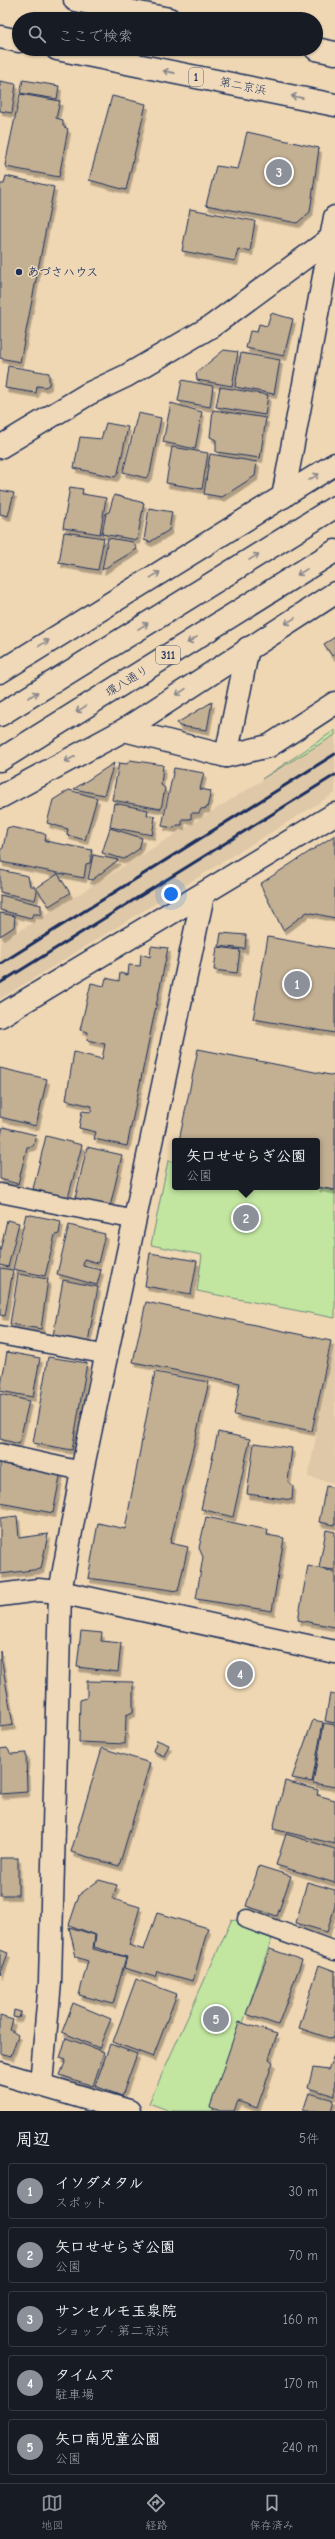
<!DOCTYPE html>
<html lang="ja">
<meta charset="utf-8">
<style>
body{margin:0;font-family:"Comic Neue","Klee One",sans-serif;background:#242831;color:#f1f3f6}
.you{position:absolute;left:171px;top:894px;width:14px;height:14px;margin:-10px;border:3px solid #fff;border-radius:50%;background:#1a73e8;box-shadow:0 0 0 6px #1a73e833}
.badge{display:grid;place-items:center;width:26px;height:26px;border-radius:50%;background:#8c9099;color:#fff;font-size:13px;font-weight:700}
.pin{position:absolute;translate:-50% -50%;border:2px solid #fff;box-shadow:0 1px 4px #0006}
.popup{position:absolute;left:172px;top:1138px;width:148px;height:52px;box-sizing:border-box;display:grid;place-content:center;border-radius:4px;background:#171b24;filter:drop-shadow(0 1px 3px #0005);font-size:13px;white-space:nowrap;color:#9ea1a6}
.popup b{font-size:15px;color:#f1f3f6}
.popup::after{content:'';position:absolute;left:50%;top:100%;margin-left:-8px;border:8px solid transparent;border-top-color:#171b24}
.list{margin:0;padding:0;list-style:none}
h2{display:flex;justify-content:space-between;align-items:center;height:52px;margin:0;padding:0 16px;font-size:17px}
h2 small{font-size:13px;font-weight:400;color:#9ea1a6}
.list li{display:grid;grid-template-columns:26px 1fr auto;gap:12px;align-items:center;box-sizing:border-box;height:56px;margin:0 8px 8px;padding:0 8px;border:1px solid #363941;border-radius:4px}
.list b{display:block;font-size:15px;white-space:nowrap}
.list p{margin:0;font-size:13px;white-space:nowrap;color:#9ea1a6}
.list em{font-size:13px;font-style:normal;color:#9ea1a6}
.icon{flex:none;width:22px;height:22px;fill:none;stroke:currentColor;stroke-width:2;stroke-linecap:round;stroke-linejoin:round}
.map{position:relative;flex:none;width:335px;height:2111px;overflow:hidden}
.search{position:absolute;background:#171b24;box-shadow:0 1px 3px #0004;left:12px;right:12px;top:12px;height:44px;display:flex;align-items:center;gap:10px;box-sizing:border-box;padding:0 14px;border-radius:22px;color:#9ea1a6;font-size:15px}
.sheet{height:372px;background:#171b24}
nav{display:flex;justify-content:space-around;align-items:center;box-sizing:border-box;height:56px;border-top:1px solid #363941;background:#171b24;font-size:11px;color:#9ea1a6}
nav a{display:grid;justify-items:center;gap:2px}
nav .on{color:#8c9099}
.map>svg:first-child{display:block}
.built{fill:#dec8a8}
.green{fill:#c2e6a0;stroke:#6e8a7f}
.building{fill:#c3b093;stroke:#1b2f5e;filter:url(#shadow)}
.lines{fill:none;stroke-linecap:round;stroke-linejoin:round}
.lane-casing{stroke:#1b2f5e;stroke-width:21}
.street-casing{stroke:#1b2f5e;stroke-width:25}
.secondary-casing{stroke:#1b2f5e;stroke-width:25}
.primary-casing{stroke:#1b2f5e;stroke-width:25}
.highway-casing{stroke:#1b2f5e;stroke-width:25}
.lane{stroke:#efd9b8;stroke-width:18}
.street{stroke:#efd9b8;stroke-width:22}
.secondary{stroke:#efd9b8;stroke-width:22}
.primary{stroke:#efd9b8;stroke-width:22}
.highway{stroke:#efd9b8;stroke-width:22}
.rail{stroke:#1b2f5e;stroke-width:3}
.oneway{stroke:#85848b}
.poi-dot{fill:#1b2f5e;stroke:#efd9b8;stroke-width:1.5}
.labels{text-anchor:middle;dominant-baseline:central;stroke-width:3;stroke-linejoin:round;paint-order:stroke}
.shield{fill:#efd9b8;stroke:#5b6279;stroke-width:1}
.shield-label{font-size:11px;font-weight:bold;fill:#1b2f5e}
.street-label{font-size:12px;fill:#1b2f5e;stroke:#efd9b8}
.poi-label{font-size:12px;font-weight:bold;fill:#1b2f5e;stroke:#efd9b8;text-anchor:start}
</style>
<div class="map">
<svg width="335" height="2111" viewBox="0 0 335 2111">
<defs>
<filter id="shadow"><feDropShadow dx="2.5" dy="4.5" stdDeviation="0" flood-color="#0004"/></filter>
</defs>
<rect width="100%" height="100%" fill="#efd7b3"/>
<filter id="ink" filterUnits="userSpaceOnUse"><feTurbulence type="fractalNoise" baseFrequency=".025" numOctaves="2"/><feDisplacementMap in="SourceGraphic" scale="8" xChannelSelector="R" yChannelSelector="G"/><feConvolveMatrix kernelMatrix="1 2 1 2 8 2 1 2 1" color-interpolation-filters="sRGB"/></filter>
<g filter="url(#ink)">
<!-- built -->
<g class="built">
<path d="M335 735V793L0 999V943Z"/>
<path d="M335 1341V1483L308 1477Z"/>
</g>
<!-- green -->
<g class="green">
<path d="M335 730V735L262 779Z"/>
<path d="M168 1161 175 1162V1187H314L335 1191V1318L197 1291 202 1255 151 1245Z"/>
<path d="M232 1919 273 1935 213 2111H170L149 2103Z"/>
</g>
<!-- building -->
<g class="building">
<path d="M23 80 59 86 57 99 20 93Z"/>
<path d="M0 81 16 84 12 113 0 111Z"/>
<path d="M20 94 60 101 56 118 63 120V126L68 129 59 177 6 167 5 165Z"/>
<path d="M112 96 146 104 126 190 89 180Z"/>
<path d="M247 132 319 148 310 212 297 223 206 205 216 166 238 169Z"/>
<path d="M6 176 54 187 20 362 0 358V184H4Z"/>
<path d="M190 209 255 221 250 251 238 249 235 261 182 251Z"/>
<path d="M271 313 293 319 284 356 246 348 250 331 257 332 259 324 267 326Z"/>
<path d="M224 350 238 352 232 386 197 380 196 373Z"/>
<path d="M241 353 280 360 274 394 235 387Z"/>
<path d="M8 366 49 373V385L45 387 37 386 36 393 5 388Z"/>
<path d="M182 380 213 386 210 407 178 401Z"/>
<path d="M220 387 268 395 265 415 216 407Z"/>
<path d="M171 403 202 412 195 449 163 442Z"/>
<path d="M213 410 266 418 260 458 216 452V440L210 437Z"/>
<path d="M138 413 161 418 150 473 146 478 123 472Z"/>
<path d="M106 423 128 427 118 473 115 477 74 468 80 437 101 439Z"/>
<path d="M172 447 208 453 202 489 166 483Z"/>
<path d="M210 454 257 462 255 476 222 497 204 494Z"/>
<path d="M70 487 83 489 82 494 106 498 100 534 63 528Z"/>
<path d="M0 490 14 493 8 516 0 514Z"/>
<path d="M114 495 144 503 137 540 102 534 106 513 109 512Z"/>
<path d="M149 508 172 512 169 530 150 542 144 540Z"/>
<path d="M64 532 104 538 98 570 59 563Z"/>
<path d="M108 538 133 542 137 549 102 570Z"/>
<path d="M335 637V654L332 656 324 644Z"/>
<path d="M212 702 207 730 179 726 177 723Z"/>
<path d="M130 760 163 765 161 785 165 788 161 809 112 800 119 763 127 764Z"/>
<path d="M114 763 104 795 74 789Z"/>
<path d="M174 768 204 773 200 789 211 791 207 808 201 809 199 813H191V819H182V825H177L174 828 162 826Z"/>
<path d="M69 790 97 798 85 840 67 835 68 829 47 823 53 800Z"/>
<path d="M114 803 148 810 147 815 155 817 152 835 110 827Z"/>
<path d="M10 827 42 833 46 835 45 841 92 850 90 863 86 864 84 878 1 862 0 850 3 848 7 828Z"/>
<path d="M110 828 142 838 139 849 124 859 102 853Z"/>
<path d="M335 835V918L307 912 283 930 260 884Z"/>
<path d="M93 855 118 860 92 880 88 879Z"/>
<path d="M0 870 28 876 30 886H34L37 892 35 900 0 892Z"/>
<path d="M58 874 70 893 49 906 36 888Z"/>
<path d="M0 895 41 905V914H33L31 918 0 910Z"/>
<path d="M0 913 15 916 14 927 0 936Z"/>
<path d="M221 933 246 935 245 949 219 946Z"/>
<path d="M268 937 335 949V1033L253 1019Z"/>
<path d="M151 946 168 948 127 1146 94 1139 96 1132 79 1128 82 1111 91 1112 92 1106 66 1100 74 1052 102 1059 105 1044 87 1040 88 1032 80 1030 91 983 104 986 106 978 119 981 120 973 128 975 129 965 140 966 141 954 150 957Z"/>
<path d="M217 947 240 950 237 973 214 970Z"/>
<path d="M198 1049 335 1076V1190L317 1187V1141H179Z"/>
<path d="M0 1068 47 1079 36 1126 0 1117Z"/>
<path d="M3 1127 36 1135 33 1146 27 1147 18 1184 0 1179V1139Z"/>
<path d="M46 1136 82 1145 68 1198 33 1189Z"/>
<path d="M87 1147 122 1155 110 1207 75 1199Z"/>
<path d="M26 1214 61 1221 59 1234 55 1235 45 1276 13 1269Z"/>
<path d="M7 1220 19 1223 8 1267 0 1265V1251Z"/>
<path d="M69 1225 105 1234 98 1263 84 1259 83 1266 101 1270 97 1285 57 1274Z"/>
<path d="M150 1253 197 1261 191 1294 145 1286Z"/>
<path d="M0 1268 13 1270 5 1316 0 1315Z"/>
<path d="M18 1274 48 1279 41 1329 10 1324Z"/>
<path d="M63 1280 98 1287 88 1342 53 1336Z"/>
<path d="M146 1302 331 1341 312 1431 234 1415 240 1383 133 1362Z"/>
<path d="M7 1352 40 1358 33 1397 0 1391Z"/>
<path d="M48 1357 87 1363 72 1450 33 1443Z"/>
<path d="M155 1372 209 1382 170 1543 188 1547 178 1591 88 1578 98 1523 125 1529Z"/>
<path d="M0 1394 29 1401 19 1444 0 1439Z"/>
<path d="M218 1432 250 1439 233 1517 201 1509Z"/>
<path d="M254 1443 292 1448 288 1482 293 1486 292 1500 247 1494Z"/>
<path d="M0 1462 61 1472 53 1513 0 1503Z"/>
<path d="M326 1486 335 1488V1525L319 1522Z"/>
<path d="M17 1516 19 1538 48 1534 41 1569 0 1574V1518Z"/>
<path d="M206 1517 268 1530 267 1535 284 1538 272 1611 196 1599 203 1557 199 1548Z"/>
<path d="M326 1530 335 1532V1570L319 1568Z"/>
<path d="M308 1566 335 1572V1627L298 1620Z"/>
<path d="M81 1631 102 1633 101 1641 121 1643 118 1672 77 1667Z"/>
<path d="M0 1651 13 1725 0 1727Z"/>
<path d="M87 1681 133 1682V1712L126 1715 125 1744 79 1742 80 1700 87 1698Z"/>
<path d="M330 1694 335 1695V1723L325 1721Z"/>
<path d="M313 1720 323 1722 312 1782 292 1778Z"/>
<path d="M324 1723 335 1725V1787L313 1783Z"/>
<path d="M157 1740 169 1745 164 1756 153 1751Z"/>
<path d="M7 1748 11 1754 26 1753 27 1792 0 1794V1749Z"/>
<path d="M102 1748 150 1763 119 1866 71 1852Z"/>
<path d="M285 1781 318 1790 317 1795 335 1800V1844L273 1829Z"/>
<path d="M286 1834 335 1849V1883L276 1865Z"/>
<rect x="0" y="1858" width="18" height="37"/>
<path d="M259 1866 291 1876 277 1916 246 1906Z"/>
<path d="M99 1880 117 1885 113 1899 140 1907 129 1945 144 1950 157 1913 208 1928 193 1981 157 1971 155 1977 124 1968 127 1957 94 1947 96 1935 69 1925 79 1895Z"/>
<path d="M307 1882 335 1890V1906L327 1932 296 1923Z"/>
<path d="M69 1927 95 1935 93 1949 126 1957 113 2004 79 1995 88 1961 76 1957Z"/>
<path d="M270 1949 302 1960 278 2025 246 2014Z"/>
<path d="M0 1950 8 1953 0 1975Z"/>
<path d="M319 1965 335 1971V2031L332 2039 299 2028Z"/>
<path d="M136 1979 177 1994 153 2057 113 2042Z"/>
<path d="M73 2003 111 2019 99 2048 62 2032Z"/>
<path d="M14 2010 21 2012 19 2018 13 2017Z"/>
<path d="M0 2016 13 2020 10 2030 18 2035 11 2056 0 2053Z"/>
<path d="M239 2022 277 2034 269 2059 273 2062 257 2108 238 2101 234 2111H220L210 2107Z"/>
<path d="M66 2038 104 2052 93 2086 60 2075 66 2060 60 2058Z"/>
<path d="M110 2044 137 2054 122 2096 95 2086Z"/>
<path d="M334 2055 335 2096 308 2088 313 2068 328 2070Z"/>
<path d="M309 2093 334 2100 331 2111H303Z"/>
</g>
<g class="lines">
<defs>
<g id="lane">
<path d="M0 1193 136 1220"/>
<path d="M0 1335 108 1355"/>
<path d="M0 1453 82 1471"/>
<path d="M247 1919 335 1951"/>
</g>
<g id="street">
<path d="M0 447 88 394 126 376 212 326 330 239"/>
<path d="M283 497 335 217"/>
<path d="M124 730 226 756 269 746 335 703"/>
<path d="M226 756 248 648"/>
<path d="M0 1016 335 814"/>
<path d="M0 2073 129 2111"/>
<path d="M41 2084 50 1982 60 1592 82 1471 203 895"/>
</g>
<path id="secondary" d="M0 1595 38 1590 60 1592 335 1652"/>
<g id="primary">
<path d="M0 672 335 464"/>
<path d="M0 715 335 507"/>
<path d="M0 760 335 551"/>
<path d="M0 797 124 730 335 593"/>
</g>
<g id="highway">
<path d="M75 0 169 19"/>
<path d="M0 37 19 41"/>
<path d="M57 49 335 105"/>
<path d="M316 49 335 53"/>
</g>
</defs>
<!-- lane casing -->
<use href="#lane" class="lane-casing"/>
<!-- street casing -->
<use href="#street" class="street-casing"/>
<!-- secondary casing -->
<use href="#secondary" class="secondary-casing"/>
<!-- primary casing -->
<use href="#primary" class="primary-casing"/>
<!-- highway casing -->
<use href="#highway" class="highway-casing"/>
<!-- lane -->
<use href="#lane" class="lane"/>
<!-- street -->
<use href="#street" class="street"/>
<!-- secondary -->
<use href="#secondary" class="secondary"/>
<!-- primary -->
<use href="#primary" class="primary"/>
<!-- highway -->
<use href="#highway" class="highway"/>
<!-- rail -->
<g class="rail">
<path d="M0 964 335 754"/>
<path d="M0 983 335 775"/>
</g>
</g>
<!-- one-way arrows -->
<defs><path id="oneway-shaft" d="M-6 0H5M1.5-3L5.5 0L1.5 3" fill="none" stroke-width="1.6" stroke-linecap="round" stroke-linejoin="round"/></defs>
<g class="oneway">
<use href="#oneway-shaft" transform="translate(169 72) rotate(-169)"/>
<use href="#oneway-shaft" transform="translate(297 97) rotate(-169)"/>
<use href="#oneway-shaft" transform="translate(314 477) rotate(-32)"/>
<use href="#oneway-shaft" transform="translate(254 557) rotate(-32)"/>
<use href="#oneway-shaft" transform="translate(302 572) rotate(148)"/>
<use href="#oneway-shaft" transform="translate(155 575) rotate(-31)"/>
<use href="#oneway-shaft" transform="translate(290 621) rotate(148)"/>
<use href="#oneway-shaft" transform="translate(143 626) rotate(-32)"/>
<use href="#oneway-shaft" transform="translate(192 640) rotate(148)"/>
<use href="#oneway-shaft" transform="translate(44 643) rotate(-31)"/>
<use href="#oneway-shaft" transform="translate(181 692) rotate(146)"/>
<use href="#oneway-shaft" transform="translate(33 695) rotate(-32)"/>
<use href="#oneway-shaft" transform="translate(81 709) rotate(148)"/>
<use href="#oneway-shaft" transform="translate(70 759) rotate(152)"/>
</g>
</g>
<!-- markers -->
<circle class="poi-dot" cx="19" cy="272" r="4"/>
<g class="labels">
<!-- shield labels -->
<g class="shield">
<rect x="189" y="68" width="14" height="18" rx="3"/>
<rect x="156" y="646" width="24" height="18" rx="3"/>
</g>
<g class="shield-label">
<text x="196" y="77">1</text>
<text x="168" y="655">311</text>
</g>
<!-- street labels -->
<g class="street-label">
<text transform="translate(243 86) rotate(11)">第二京浜</text>
<text transform="translate(127 681) rotate(-32)">環八通り</text>
</g>
<!-- poi labels -->
<g class="poi-label">
<text x="27" y="272">あづさハウス</text>
</g>
</g>
</svg>
<div class="you"></div>
<div class="pin badge" style="left:297px;top:984px">1</div>
<div class="pin badge" style="left:246px;top:1218px">2</div>
<div class="popup"><b>矢口せせらぎ公園</b>公園</div>
<div class="pin badge" style="left:279px;top:172px">3</div>
<div class="pin badge" style="left:240px;top:1674px">4</div>
<div class="pin badge" style="left:216px;top:2019px">5</div>
<div class="search"><svg class="icon" aria-label="search" viewBox="0 0 24 24"><circle cx="10" cy="10" r="6"/><path d="M15 15l6 6"/></svg>ここで検索</div>
</div>
<section class="sheet">
<h2>周辺<small>5件</small></h2>
<ul class="list">
<li><span class="badge">1</span><div><b>イソダメタル</b><p>スポット</p></div><em>30 m</em></li>
<li><span class="badge">2</span><div><b>矢口せせらぎ公園</b><p>公園</p></div><em>70 m</em></li>
<li><span class="badge">3</span><div><b>サンセルモ玉泉院</b><p>ショップ · 第二京浜</p></div><em>160 m</em></li>
<li><span class="badge">4</span><div><b>タイムズ</b><p>駐車場</p></div><em>170 m</em></li>
<li><span class="badge">5</span><div><b>矢口南児童公園</b><p>公園</p></div><em>240 m</em></li>
</ul>
</section>
<nav>
<a class="on"><svg class="icon" aria-label="map" viewBox="0 0 24 24"><path d="M3 6l6-2 6 2 6-2v14l-6 2-6-2-6 2zM9 4v14M15 6v14"/></svg>地図</a>
<a><svg class="icon" aria-label="directions" viewBox="0 0 24 24"><path d="M12 3l9 9-9 9-9-9zM9 14v-3h6M13 9l2 2-2 2"/></svg>経路</a>
<a><svg class="icon" aria-label="saved" viewBox="0 0 24 24"><path d="M7 4h10v16l-5-4-5 4z"/></svg>保存済み</a>
</nav>
